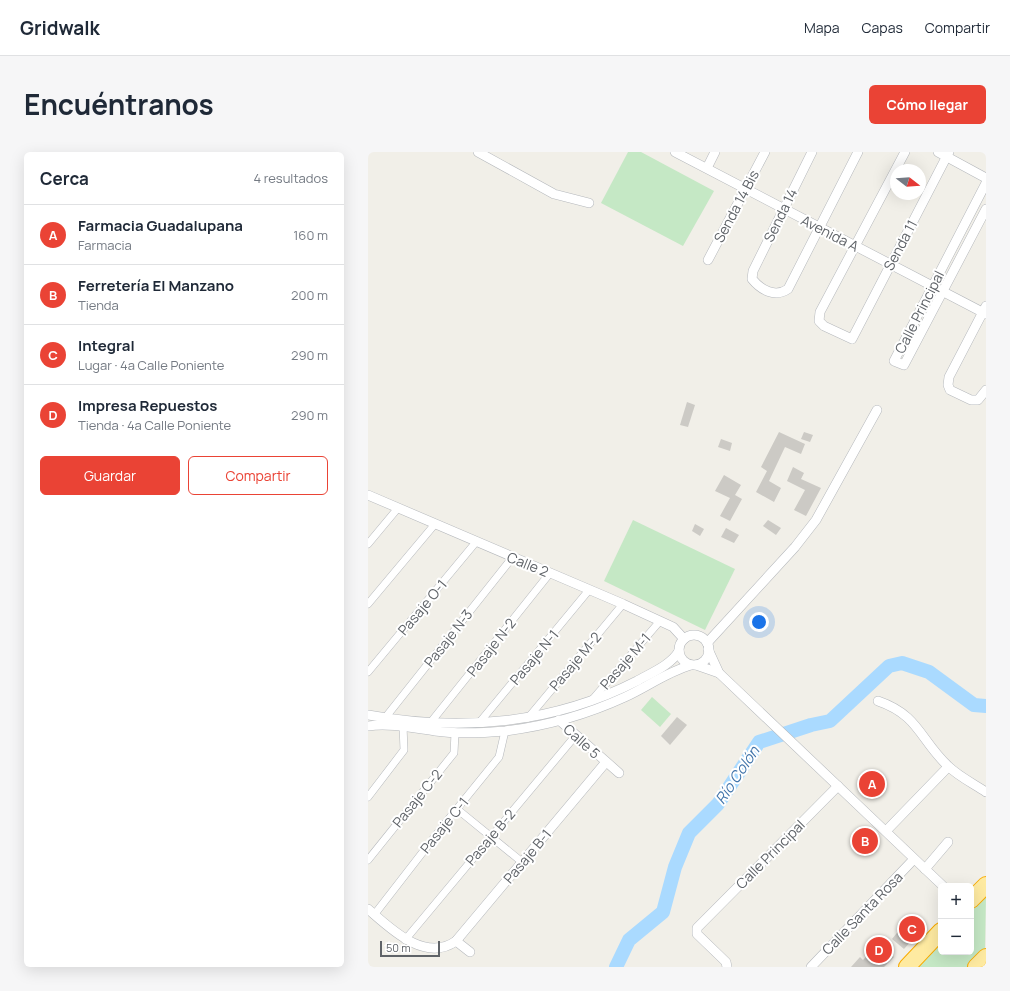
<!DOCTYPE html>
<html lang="es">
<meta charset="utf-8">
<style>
body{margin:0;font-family:Manrope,sans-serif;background:#f6f6f7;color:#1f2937}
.controls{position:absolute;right:12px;bottom:12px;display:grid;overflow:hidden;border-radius:6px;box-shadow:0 4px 16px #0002}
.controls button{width:36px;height:36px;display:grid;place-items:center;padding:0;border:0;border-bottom:1px solid #e0e1e3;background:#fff;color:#1f2937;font:20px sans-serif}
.compass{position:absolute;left:522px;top:12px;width:36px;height:36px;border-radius:50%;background:#fff;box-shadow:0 4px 16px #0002;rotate:107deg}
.scale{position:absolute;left:12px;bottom:10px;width:60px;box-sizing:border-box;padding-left:4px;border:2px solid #5f6368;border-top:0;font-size:11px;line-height:14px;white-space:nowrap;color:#5f6368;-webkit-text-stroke:3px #fff;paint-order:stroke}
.you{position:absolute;left:391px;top:470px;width:14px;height:14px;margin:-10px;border:3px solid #fff;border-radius:50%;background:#1a73e8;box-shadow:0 0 0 6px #1a73e833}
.badge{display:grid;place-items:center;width:26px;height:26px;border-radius:50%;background:#ea4335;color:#fff;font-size:13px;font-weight:700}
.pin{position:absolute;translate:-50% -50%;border:2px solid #fff;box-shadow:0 1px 4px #0006}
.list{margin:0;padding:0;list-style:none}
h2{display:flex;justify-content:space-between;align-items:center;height:52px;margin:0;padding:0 16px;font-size:17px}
h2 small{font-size:13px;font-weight:400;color:#747a83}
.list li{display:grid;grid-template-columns:26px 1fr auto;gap:12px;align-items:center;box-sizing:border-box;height:60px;padding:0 16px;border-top:1px solid #e0e1e3}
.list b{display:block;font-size:15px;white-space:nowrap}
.list p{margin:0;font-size:13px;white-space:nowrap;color:#747a83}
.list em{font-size:13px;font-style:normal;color:#747a83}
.actions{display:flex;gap:8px;padding:12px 16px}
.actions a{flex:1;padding:9px 0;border:1px solid #ea4335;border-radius:6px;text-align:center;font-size:14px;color:#ea4335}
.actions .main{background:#ea4335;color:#fff}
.map{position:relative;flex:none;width:618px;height:815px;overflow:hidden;border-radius:6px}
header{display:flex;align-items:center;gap:24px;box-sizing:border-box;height:56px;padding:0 20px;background:#fff;border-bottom:1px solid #e0e1e3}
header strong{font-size:19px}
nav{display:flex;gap:22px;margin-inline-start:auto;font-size:14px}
.intro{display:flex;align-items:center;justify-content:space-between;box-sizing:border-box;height:96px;padding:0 24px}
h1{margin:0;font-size:28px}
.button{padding:10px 18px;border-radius:6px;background:#ea4335;color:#fff;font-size:14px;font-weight:700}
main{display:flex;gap:24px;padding:0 24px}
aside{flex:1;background:#fff;border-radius:6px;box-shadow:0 4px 16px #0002}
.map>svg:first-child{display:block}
.green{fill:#c5e8c5}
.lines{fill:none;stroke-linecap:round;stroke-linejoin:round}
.river{stroke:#aadaff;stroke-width:14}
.building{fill:#cccac5}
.pedestrian-casing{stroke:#b5b8bc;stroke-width:8}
.minor-casing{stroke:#b5b8bc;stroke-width:10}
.trunk-casing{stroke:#f9ab00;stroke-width:18}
.pedestrian{stroke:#fff;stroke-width:7}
.minor{stroke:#fff;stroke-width:9}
.trunk{stroke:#feeaa1;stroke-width:16}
.labels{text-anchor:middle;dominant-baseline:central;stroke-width:4;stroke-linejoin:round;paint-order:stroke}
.street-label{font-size:14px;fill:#5f6368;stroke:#fff}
.water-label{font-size:15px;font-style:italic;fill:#4174aa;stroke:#fff}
</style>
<header>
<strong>Gridwalk</strong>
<nav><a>Mapa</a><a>Capas</a><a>Compartir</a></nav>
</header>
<div class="intro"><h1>Encuéntranos</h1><a class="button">Cómo llegar</a></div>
<main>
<aside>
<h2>Cerca<small>4 resultados</small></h2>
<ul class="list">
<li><span class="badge">A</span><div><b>Farmacia Guadalupana</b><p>Farmacia</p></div><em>160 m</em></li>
<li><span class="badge">B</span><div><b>Ferretería El Manzano</b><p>Tienda</p></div><em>200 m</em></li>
<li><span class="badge">C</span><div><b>Integral</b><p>Lugar · 4a Calle Poniente</p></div><em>290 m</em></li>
<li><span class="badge">D</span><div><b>Impresa Repuestos</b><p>Tienda · 4a Calle Poniente</p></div><em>290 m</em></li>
</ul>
<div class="actions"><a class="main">Guardar</a><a>Compartir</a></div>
</aside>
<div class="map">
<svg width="618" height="815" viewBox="0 0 618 815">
<rect width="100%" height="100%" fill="#f1efe8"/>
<!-- green -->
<g class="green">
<path d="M260 0H273L346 39 315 94 233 51Z"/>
<path d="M265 368 367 417 337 478 236 429Z"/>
<path d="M284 545 303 562 292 575 273 558Z"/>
<path d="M618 744 617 797 600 815H549L573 791V800H603V760Z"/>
</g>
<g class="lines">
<!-- river -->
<path class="river" d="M248 815 261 788 295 760 307 715 321 681 350 652 391 590 443 573 462 569 521 514 534 511 561 520 606 553 618 554"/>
</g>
<!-- building -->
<g class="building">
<path d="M319 250 327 253 320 275 312 273Z"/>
<path d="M411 280 437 292 433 302 417 295 401 329 413 336 406 350 388 340 399 319 393 315Z"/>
<path d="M436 280 445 283 442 290 433 287Z"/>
<path d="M353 287 364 291 362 299 350 295Z"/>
<path d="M425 315 436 321 433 327 453 336 438 364 426 358 437 338 419 329Z"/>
<path d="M356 323 373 333 367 343 374 347 362 369 352 364 362 346 347 339Z"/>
<path d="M400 368 413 376 408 383 395 374Z"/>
<path d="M327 372 336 377 332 384 324 379Z"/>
<path d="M358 376 371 383 366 391 353 385Z"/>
<path d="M309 565 319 573 302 593 293 584Z"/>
<path d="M508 619 517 627 499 645 491 637Z"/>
<path d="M499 680 506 687 495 698 488 690Z"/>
<path d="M541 766 553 778 536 797 524 787Z"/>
<path d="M511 791 526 805 516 815H483L492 805 495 808Z"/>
</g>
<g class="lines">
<defs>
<g id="pedestrian">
<path d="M0 392 30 356"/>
<path d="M0 452 67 372"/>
<path d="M0 520 108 390"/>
<path d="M224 548 292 469"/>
<path d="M17 566 144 406"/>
<path d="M160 566 255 452"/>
<path d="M63 570 182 421"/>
<path d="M111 571 221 438"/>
<path d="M0 645 36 598 35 574"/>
<path d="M89 657 154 710"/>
<path d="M0 708 86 601 87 581"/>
<path d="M6 763 75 674 131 605 137 579"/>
<path d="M37 788 208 583"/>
</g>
<g id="minor">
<path d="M110 0 186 42 221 51"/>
<path d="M307 0 618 162"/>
<path d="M444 0 385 119 384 127C393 138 407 146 420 137L490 0"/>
<path d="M537 0 452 160 451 169 456 174 484 187 581 0"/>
<path d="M570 0 618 26"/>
<path d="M339 16 347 0"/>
<path d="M618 31 526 209 536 213 618 57"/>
<path d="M340 108 397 0"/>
<path d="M618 154 581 225 580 233 582 238 603 248H610L618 238"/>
<path d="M0 343 255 452 305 475 316 487"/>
<circle cx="326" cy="498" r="15"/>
<path d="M339 491 427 395 448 368 509 258"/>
<path d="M340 497 351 521 575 734"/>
<path d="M328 513 351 521"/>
<path d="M510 549C551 563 552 588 580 614 590 624 606 632 618 640"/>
<path d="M0 563C92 580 185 572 269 529 283 521 303 513 311 499"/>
<path d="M191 568 251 621"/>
<path d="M0 574C22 571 45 576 67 579 89 582 114 581 137 579 178 574 220 562 257 545 279 535 299 520 323 513"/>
<path d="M518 679 580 615"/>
<path d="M557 717 580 690"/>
<path d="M0 757C23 777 57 811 88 789L238 610"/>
<path d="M88 789 102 800"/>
<path d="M359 815 358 810 329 782V776L470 634"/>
<path d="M443 815 546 707"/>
</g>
<g id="trunk">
<path d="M603 748 618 733"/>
<path d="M539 815 573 779"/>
<path d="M608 815 618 805"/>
</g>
</defs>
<!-- pedestrian casing -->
<use href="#pedestrian" class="pedestrian-casing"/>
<!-- minor casing -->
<use href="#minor" class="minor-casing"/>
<!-- trunk casing -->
<use href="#trunk" class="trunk-casing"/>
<!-- pedestrian -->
<use href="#pedestrian" class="pedestrian"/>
<!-- minor -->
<use href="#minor" class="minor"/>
<!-- trunk -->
<use href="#trunk" class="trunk"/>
</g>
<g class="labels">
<!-- street labels -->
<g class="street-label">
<text transform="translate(368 54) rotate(-62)">Senda 14 Bis</text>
<text transform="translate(412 63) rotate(-64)">Senda 14</text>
<text transform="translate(462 81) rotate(27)">Avenida A</text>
<text transform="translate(532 93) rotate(-62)">Senda 11</text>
<text transform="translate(551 160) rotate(-63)">Calle Principal</text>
<text transform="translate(160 412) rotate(22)">Calle 2</text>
<text transform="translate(54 455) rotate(-50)">Pasaje O-1</text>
<text transform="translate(80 486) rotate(-52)">Pasaje N-3</text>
<text transform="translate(123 495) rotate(-52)">Pasaje N-2</text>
<text transform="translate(166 505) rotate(-50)">Pasaje N-1</text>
<text transform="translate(207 509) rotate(-50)">Pasaje M-2</text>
<text transform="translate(257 509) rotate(-49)">Pasaje M-1</text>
<text transform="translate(214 589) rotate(42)">Calle 5</text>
<text transform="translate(49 646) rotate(-51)">Pasaje C-2</text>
<text transform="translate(76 673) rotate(-51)">Pasaje C-1</text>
<text transform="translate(122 685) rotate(-50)">Pasaje B-2</text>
<text transform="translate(402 702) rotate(-45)">Calle Principal</text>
<text transform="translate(159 704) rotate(-50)">Pasaje B-1</text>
<text transform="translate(494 761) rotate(-46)">Calle Santa Rosa</text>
</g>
<!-- water labels -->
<g class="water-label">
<text transform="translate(369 623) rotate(-56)">Río Colón</text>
</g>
</g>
</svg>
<div class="controls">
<button>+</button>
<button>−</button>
</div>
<svg class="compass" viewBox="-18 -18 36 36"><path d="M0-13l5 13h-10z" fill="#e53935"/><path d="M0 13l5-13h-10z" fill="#747a83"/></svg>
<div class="scale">50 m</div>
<div class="you"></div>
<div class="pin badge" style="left:504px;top:632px">A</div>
<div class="pin badge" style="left:497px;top:689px">B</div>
<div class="pin badge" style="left:544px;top:777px">C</div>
<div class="pin badge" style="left:511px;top:798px">D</div>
</div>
</main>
